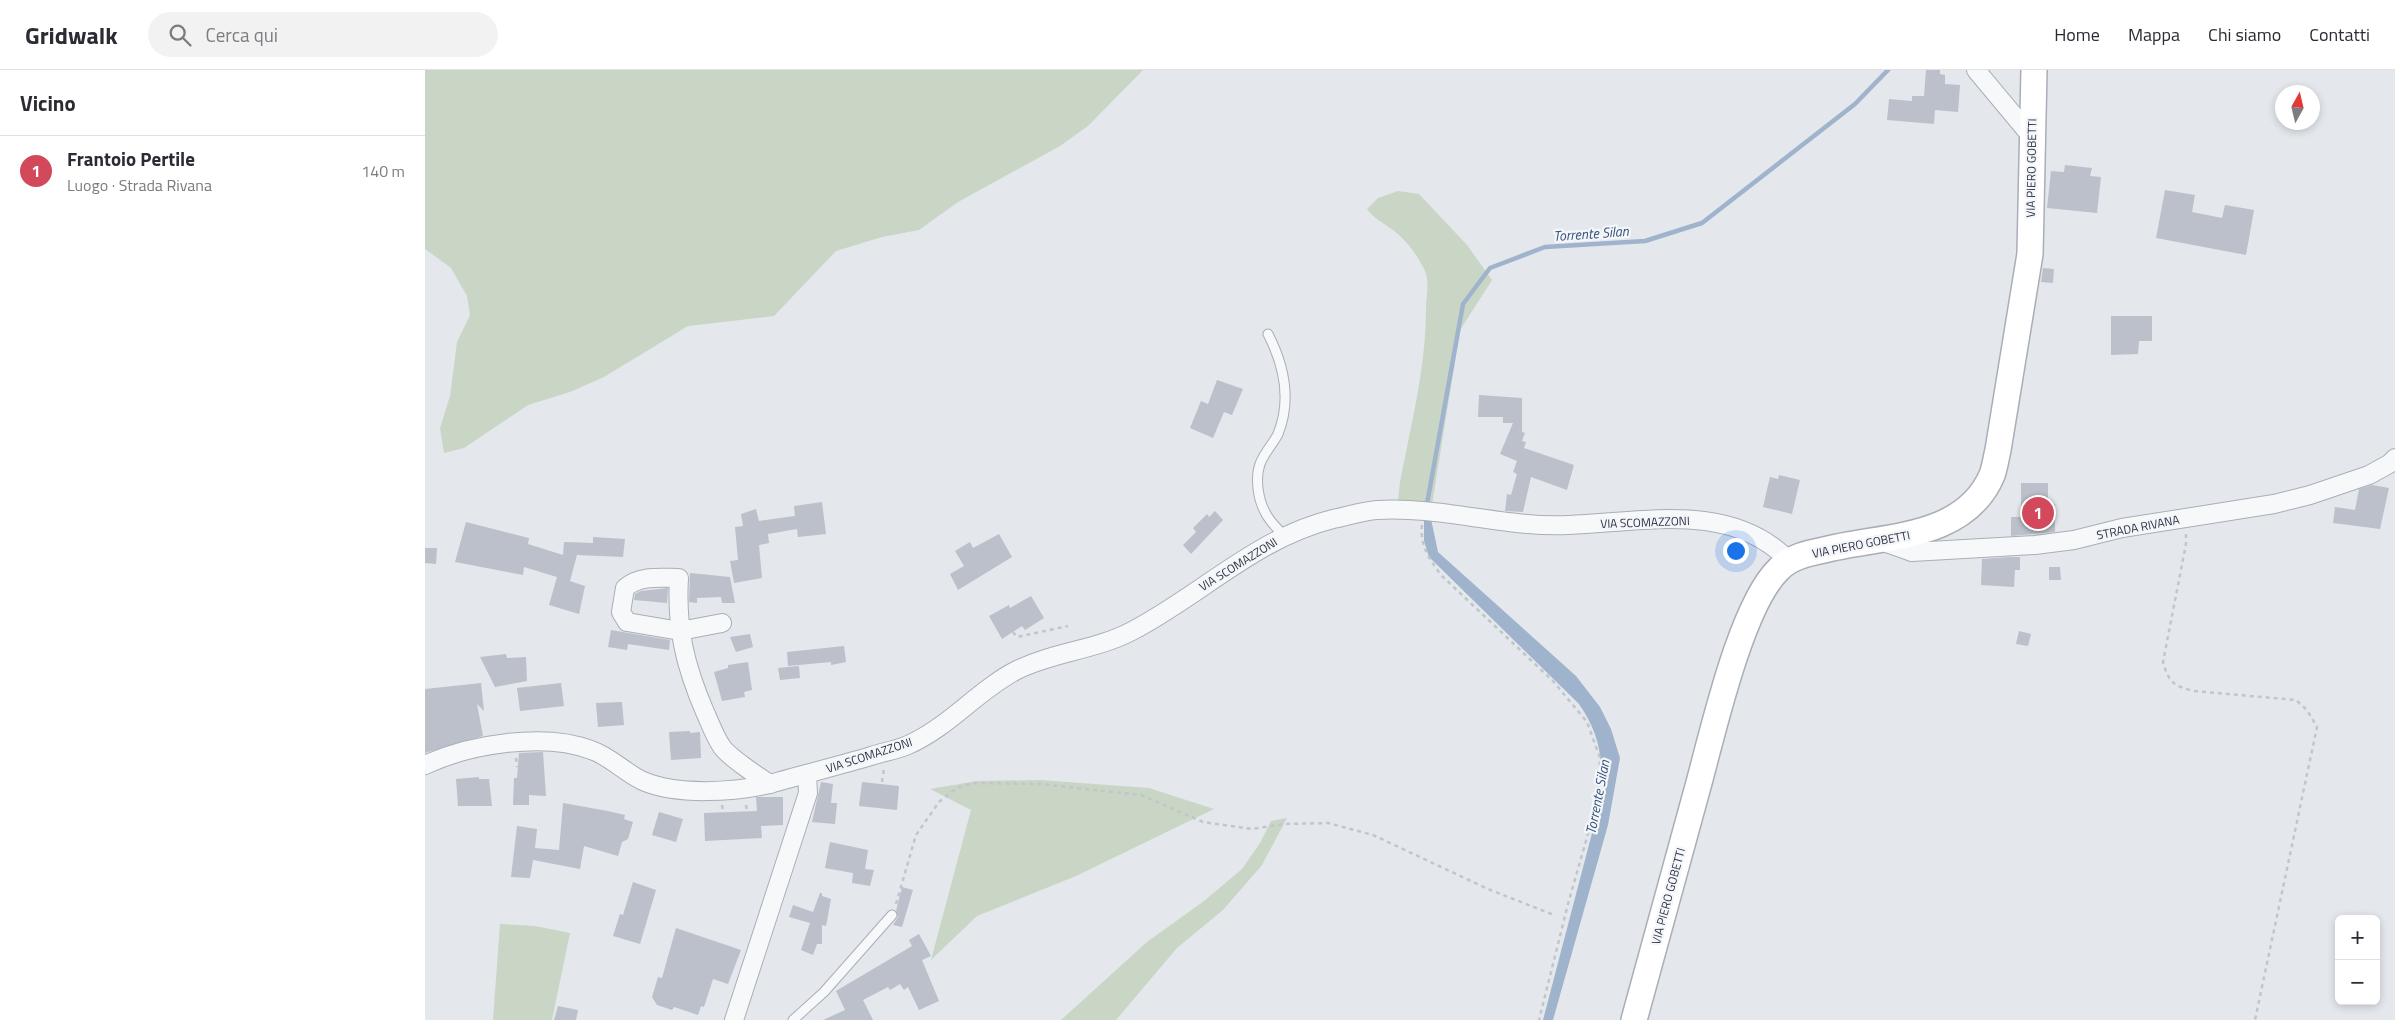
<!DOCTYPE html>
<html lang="it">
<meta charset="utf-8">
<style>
body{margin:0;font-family:"Titillium Web",sans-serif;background:#f2f2f3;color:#2b2b33}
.controls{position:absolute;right:15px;bottom:15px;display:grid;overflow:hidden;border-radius:8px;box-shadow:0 2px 8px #0003}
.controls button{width:45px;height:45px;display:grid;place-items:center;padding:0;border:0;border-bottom:1px solid #e1e1e2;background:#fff;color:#2b2b33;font:25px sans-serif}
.compass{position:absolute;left:1850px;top:15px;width:45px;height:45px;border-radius:50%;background:#fff;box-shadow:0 2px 8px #0003;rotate:8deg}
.you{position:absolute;left:1310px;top:480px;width:18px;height:18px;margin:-12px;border:4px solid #fff;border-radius:50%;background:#1a73e8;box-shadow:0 0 0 8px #1a73e833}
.badge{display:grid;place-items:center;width:32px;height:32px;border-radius:50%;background:#d1495b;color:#fff;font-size:16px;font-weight:700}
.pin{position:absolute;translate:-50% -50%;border:2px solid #fff;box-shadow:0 1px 5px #0006}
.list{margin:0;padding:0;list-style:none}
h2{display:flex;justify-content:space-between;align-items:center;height:65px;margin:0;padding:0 20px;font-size:21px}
h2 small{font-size:16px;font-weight:400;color:#7c7c81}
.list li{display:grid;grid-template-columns:32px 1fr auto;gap:15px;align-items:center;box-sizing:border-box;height:70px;padding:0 20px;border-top:1px solid #e1e1e2}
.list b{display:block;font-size:19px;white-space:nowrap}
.list p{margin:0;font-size:16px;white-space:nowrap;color:#7c7c81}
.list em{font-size:16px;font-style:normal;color:#7c7c81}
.icon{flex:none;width:28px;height:28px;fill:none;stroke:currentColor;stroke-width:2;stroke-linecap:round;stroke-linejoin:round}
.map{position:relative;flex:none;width:1970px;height:950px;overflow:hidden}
header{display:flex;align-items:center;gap:30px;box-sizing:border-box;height:70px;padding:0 25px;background:#fff;border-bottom:1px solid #e1e1e2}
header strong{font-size:24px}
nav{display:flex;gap:28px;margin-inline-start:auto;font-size:18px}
.search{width:350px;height:45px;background:#f2f2f3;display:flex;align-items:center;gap:12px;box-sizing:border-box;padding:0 18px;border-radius:28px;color:#7c7c81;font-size:19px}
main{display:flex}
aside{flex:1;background:#fff}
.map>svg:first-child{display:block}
.green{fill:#c9d6c5}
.water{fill:#9fb4cc}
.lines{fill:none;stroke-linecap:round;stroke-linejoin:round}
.stream{stroke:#9fb4cc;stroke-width:4.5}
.building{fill:#bbc0ca}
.lane-casing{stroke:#a9aeb7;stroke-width:11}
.street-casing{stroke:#a9aeb7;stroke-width:20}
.secondary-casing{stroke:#a9aeb7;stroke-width:28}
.path{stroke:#c2c5cb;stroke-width:2.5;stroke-dasharray:4 4;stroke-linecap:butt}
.lane{stroke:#f7f8fa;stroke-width:9}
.street{stroke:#f7f8fa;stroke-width:18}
.secondary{stroke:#fff;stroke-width:25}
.labels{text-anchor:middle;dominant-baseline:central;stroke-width:4.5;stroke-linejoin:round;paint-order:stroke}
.street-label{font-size:12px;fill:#2b3445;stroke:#f4f6f9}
.water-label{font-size:14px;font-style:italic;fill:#34527a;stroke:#f4f6f9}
</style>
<header>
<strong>Gridwalk</strong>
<div class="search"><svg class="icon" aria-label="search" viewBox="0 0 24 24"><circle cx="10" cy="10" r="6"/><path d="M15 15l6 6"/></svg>Cerca qui</div>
<nav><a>Home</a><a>Mappa</a><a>Chi siamo</a><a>Contatti</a></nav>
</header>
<main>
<aside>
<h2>Vicino<small></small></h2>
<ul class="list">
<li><span class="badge">1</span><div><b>Frantoio Pertile</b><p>Luogo · Strada Rivana</p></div><em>140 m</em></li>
</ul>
</aside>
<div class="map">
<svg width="1970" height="950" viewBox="0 0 1970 950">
<rect width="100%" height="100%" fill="#e4e7ec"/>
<!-- green -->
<g class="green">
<path d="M0 0H718L663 56 635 76 533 132 494 160 457 167 411 181 349 246 263 256 179 307 145 322 103 335 39 378 19 383 15 358 25 326 32 272 45 245 42 226 26 198 0 179Z"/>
<path d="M973 121 994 124 1042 175 1067 210 1035 260 1006 441 973 436C973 414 979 394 983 372 992 329 1001 284 1001 240 1001 223 1006 210 997 195 991 184 983 173 974 165 962 154 952 152 942 139L953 128Z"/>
<path d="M615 710 724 718 789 739 651 806 552 846 506 890 546 740 505 719 552 711Z"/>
<path d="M862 748 837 795 798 840 752 878 691 950H636L722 872 779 831 817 799 835 773 846 751Z"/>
<path d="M75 854 110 856 145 863 127 950H68Z"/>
</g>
<!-- water -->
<path class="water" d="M999 448 1006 449 1013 482 1151 606 1175 637 1186 659 1195 688 1183 755 1128 950H1118L1177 725C1177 688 1176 666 1154 634L1004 487 999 471Z"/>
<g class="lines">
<!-- stream -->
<path class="stream" d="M1002 434 1038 234 1065 198 1120 177 1220 171 1277 153 1430 34 1463 0"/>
</g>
<!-- building -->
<g class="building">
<path d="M1501 0H1515V4L1520 5V14L1535 15 1533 42 1510 40 1509 54 1462 50 1464 29 1487 31V26H1499Z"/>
<path d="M1640 95 1667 98 1665 106 1676 107 1672 143 1622 138 1626 101 1639 102Z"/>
<path d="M1740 120 1770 125 1767 142 1797 148 1800 135 1829 140 1821 185 1731 168Z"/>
<path d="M1618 198 1629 199 1628 213 1616 212Z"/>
<path d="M1686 246H1727V271H1714L1713 284 1686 285Z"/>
<path d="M792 310 818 319 807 345 799 342 788 368 765 358 776 331 783 334Z"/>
<path d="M1054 325 1097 328V362L1100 363 1097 371 1101 372 1099 378 1149 395 1142 420 1106 407 1098 442 1080 441 1082 424 1086 425 1092 404 1088 402 1092 391 1075 384 1088 353H1078V347H1053Z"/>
<path d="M1354 405 1375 410 1367 444 1338 437 1345 407 1353 409Z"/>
<path d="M1596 413H1623V433L1630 434V462L1586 466V447H1596Z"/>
<path d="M1947 415 1964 418 1955 459 1908 453 1910 437 1930 440 1934 419Z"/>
<path d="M397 432 401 464 373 467 372 459 343 464 344 473 334 475 337 508 309 513 305 491 313 490 310 457 318 456 316 444 331 439 334 451 370 446 369 436Z"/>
<path d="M790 441 798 450 766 484 758 475 771 462 768 458 782 444 784 447Z"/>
<path d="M41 452 104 468 103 474 138 485 139 472 168 473V467L200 469 198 487 152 485 145 511 160 516 154 544 124 535 132 507 99 497 98 505 30 492Z"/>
<path d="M574 464 587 487 533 520 525 504 539 496 530 481 545 472 548 478Z"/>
<path d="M0 478H12L11 494 0 493Z"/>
<path d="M1584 487H1595V500H1590L1589 517 1556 515 1557 489Z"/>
<path d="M1624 497H1635L1636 510H1624Z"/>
<path d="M265 503 305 507 310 533H297L296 527 272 528V533L264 532Z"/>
<path d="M243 518 242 533 209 530 210 524 216 521Z"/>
<path d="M606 526 619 548 600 560 597 556 577 569 564 546 584 535 585 538Z"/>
<path d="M186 560 245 570 244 580 203 574 202 580 183 577Z"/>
<path d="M1594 561 1606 564 1603 576 1591 574Z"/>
<path d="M325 564 328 577 311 582 305 567Z"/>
<path d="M419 576 421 592 406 595V592L363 596 362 582Z"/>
<path d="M81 584 82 588 101 587 102 611 70 617 55 587Z"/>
<path d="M323 592 327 620 319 622 320 627 297 631 289 602 303 598V595Z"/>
<path d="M374 596 375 608 355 610 353 598Z"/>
<path d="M56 613 59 641 52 634 58 666 0 683V619Z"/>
<path d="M136 613 139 636 95 641 92 618Z"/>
<path d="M197 632 199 655 173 657 171 633Z"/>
<path d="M265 661V663L275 662 276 688 246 690 244 662Z"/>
<path d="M118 682 121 726 104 725V735H88L89 708H92L94 683Z"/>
<path d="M54 707V709H64L67 736H33L31 709Z"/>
<path d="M396 712 408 714 406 733H412L410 754 387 752Z"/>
<path d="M437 712 474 716 472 740 434 736Z"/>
<path d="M331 727H358V755L336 756 337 768 280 771 279 743 332 741Z"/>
<path d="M138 733 183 741 200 745 199 749 208 752 203 769 197 772 193 786 159 776 155 799 108 790 105 808 86 807 92 756 112 759 110 778 134 780Z"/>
<path d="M234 742 258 749 251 772 227 765Z"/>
<path d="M405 772 443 780 440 799 449 800 445 816 427 813 428 803 400 798Z"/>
<path d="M208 812 231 820 215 874 188 866 195 844 198 845Z"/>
<path d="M477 817 488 820 477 857 468 855 473 847 471 841Z"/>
<path d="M395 823H397V826L406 829 401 856 397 855V874H392L388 885 376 880 385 853 364 847 368 835 388 842Z"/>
<path d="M251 858 316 880 303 914 288 909 279 937 276 936 273 945 249 937 247 940 232 935 227 927 233 907 237 908Z"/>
<path d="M494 864 506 886 497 890 514 931 494 940 483 917 479 920 475 914 465 920 463 917 438 930 448 950H398L420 940 411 921 487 876 484 870Z"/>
<path d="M133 936 153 940 151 950H129Z"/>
</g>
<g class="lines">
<defs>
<g id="lane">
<path d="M843 264C859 295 867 329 853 364 848 374 839 383 835 394 830 408 833 429 840 442 844 451 853 459 859 466"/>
<path d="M368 950 399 922 467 845"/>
</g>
<g id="street">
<path d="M1551 0 1606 66"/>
<path d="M1456 471 1487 482 1610 475 1649 470 1697 458 1849 434 1885 425 1944 405 1964 394 1970 388"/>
<path d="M297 553 255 561 202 552 196 542 200 518C215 505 235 508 254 508 251 558 260 596 280 642 285 653 290 667 297 677 303 686 335 708 345 714"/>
<path d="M0 695C45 674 120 662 166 680 185 686 200 703 218 711 253 726 309 722 345 714 379 704 413 696 446 686 458 682 472 680 483 675 524 657 553 620 592 600 628 582 671 580 707 561 776 525 831 468 908 449 922 446 938 441 952 440 1016 436 1079 458 1144 455 1218 452 1307 431 1364 491"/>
<path d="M309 950 383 723 382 704"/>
</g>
<path id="secondary" d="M1209 950C1231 870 1253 790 1275 709 1289 657 1317 534 1354 499 1365 487 1384 483 1399 480 1456 465 1539 471 1567 405 1570 397 1571 388 1573 380L1605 184 1609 0"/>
</defs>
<!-- lane casing -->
<use href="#lane" class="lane-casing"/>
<!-- street casing -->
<use href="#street" class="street-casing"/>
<!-- secondary casing -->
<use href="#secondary" class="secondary-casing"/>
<!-- path -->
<g class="path">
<path d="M997 455C995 476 1004 489 1017 506L1128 611 1162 652 1175 688 1172 732 1143 834 1114 950"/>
<path d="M1761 464V474L1738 592C1744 613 1749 616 1769 621L1871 630 1882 640 1892 657 1830 950"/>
<path d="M588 562 592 567 643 556"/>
<path d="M91 688 92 697"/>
<path d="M457 712 459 699"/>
<path d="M297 735 298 742"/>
<path d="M321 735 322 741"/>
<path d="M471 834 491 765 514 732 532 718 547 713 615 714 716 725 778 752 827 759 859 754 903 753 948 765 1063 819 1129 845"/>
</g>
<!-- lane -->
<use href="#lane" class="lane"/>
<!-- street -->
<use href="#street" class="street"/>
<!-- secondary -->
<use href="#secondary" class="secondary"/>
</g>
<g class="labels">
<!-- street labels -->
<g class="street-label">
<text transform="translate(1606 98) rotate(-89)">VIA PIERO GOBETTI</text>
<text transform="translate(1220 452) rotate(-2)">VIA SCOMAZZONI</text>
<text transform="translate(1713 457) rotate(-11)">STRADA RIVANA</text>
<text transform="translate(1436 474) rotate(-11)">VIA PIERO GOBETTI</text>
<text transform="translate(813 494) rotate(-32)">VIA SCOMAZZONI</text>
<text transform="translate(444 685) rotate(-18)">VIA SCOMAZZONI</text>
<text transform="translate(1243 826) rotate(-75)">VIA PIERO GOBETTI</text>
</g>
<!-- water labels -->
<g class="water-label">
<text transform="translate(1166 163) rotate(-4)">Torrente Silan</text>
<text transform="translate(1172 727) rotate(-79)">Torrente Silan</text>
</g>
</g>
</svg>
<div class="controls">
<button>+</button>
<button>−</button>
</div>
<svg class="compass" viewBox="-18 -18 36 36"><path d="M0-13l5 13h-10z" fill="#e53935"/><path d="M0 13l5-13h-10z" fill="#7c7c81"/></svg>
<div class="you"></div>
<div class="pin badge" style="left:1613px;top:443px">1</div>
</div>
</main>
